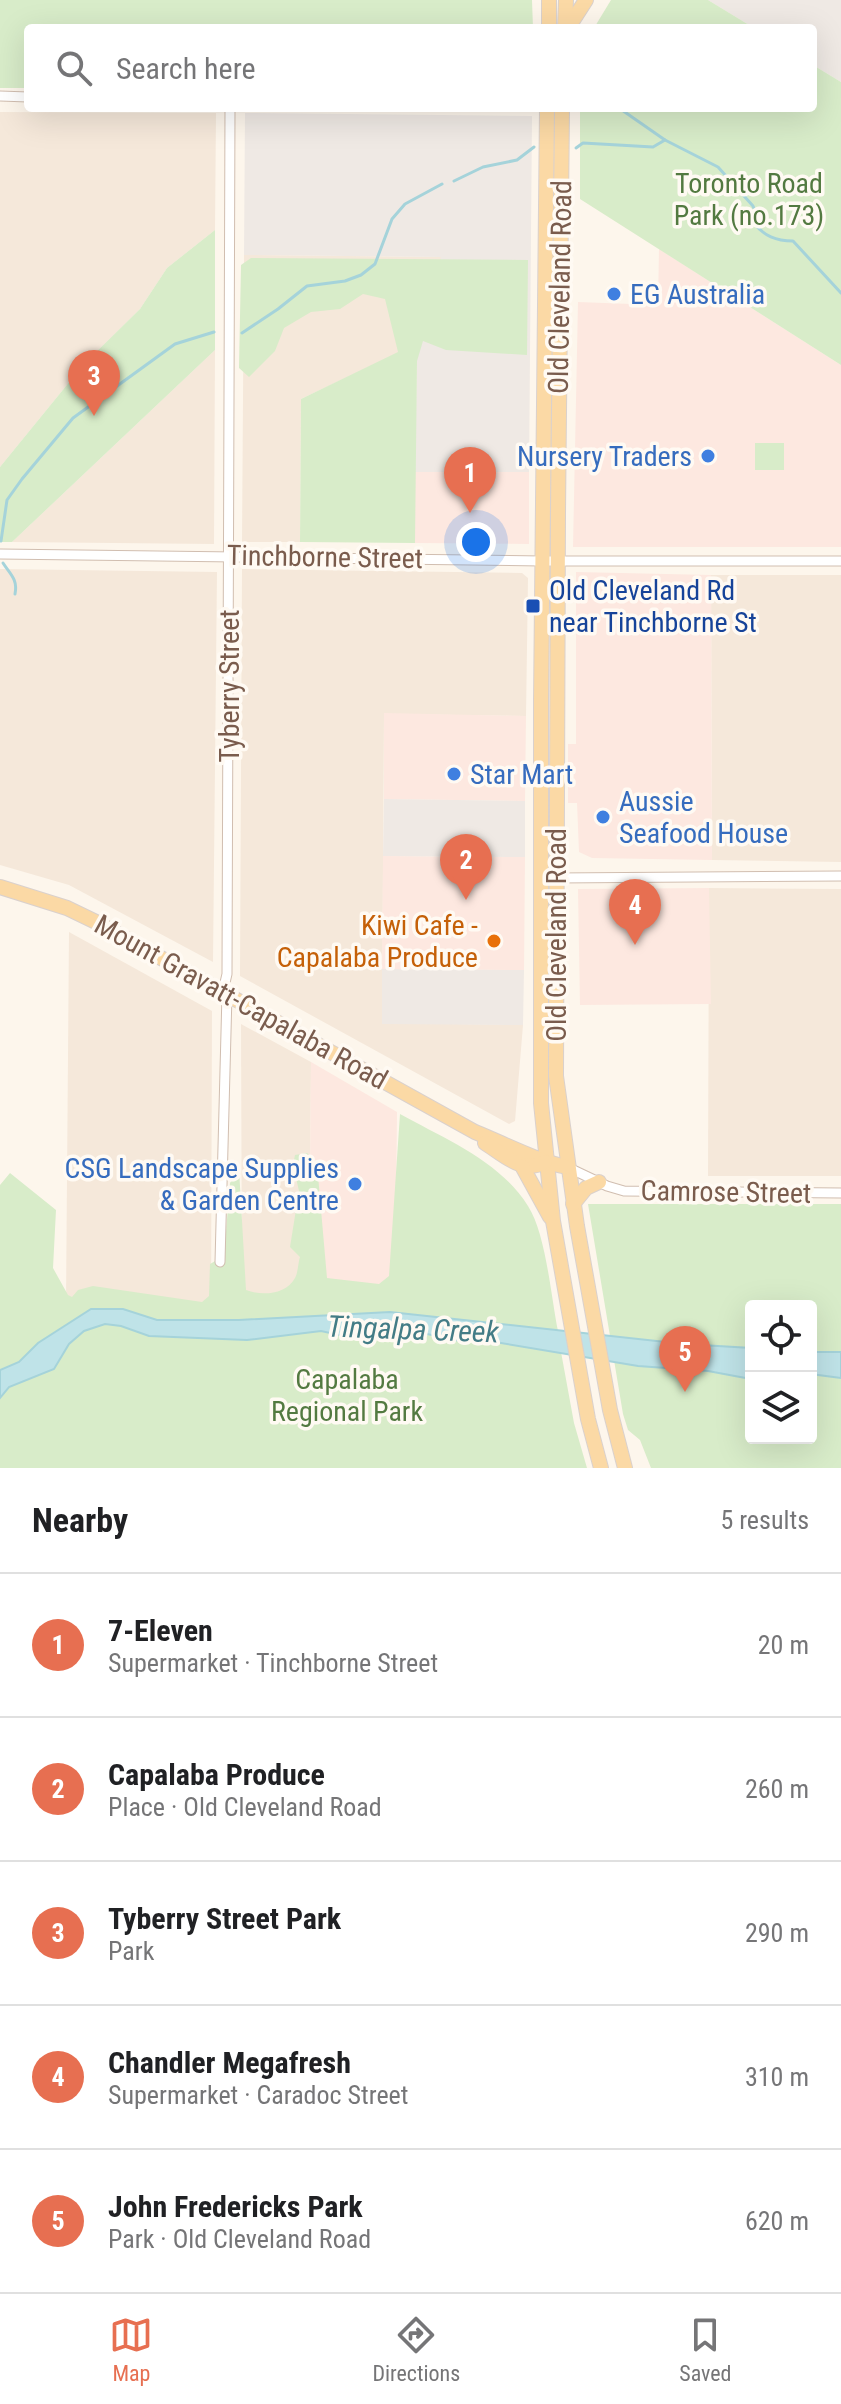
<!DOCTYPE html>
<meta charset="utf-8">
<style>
body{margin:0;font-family:"Roboto Condensed",sans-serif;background:#f6f6f6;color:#202124}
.controls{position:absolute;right:24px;bottom:24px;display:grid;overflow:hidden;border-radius:8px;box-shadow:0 8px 32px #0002}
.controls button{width:72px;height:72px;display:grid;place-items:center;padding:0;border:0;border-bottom:2px solid #e0e0e0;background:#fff;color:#202124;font:40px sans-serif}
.you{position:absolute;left:476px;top:542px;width:28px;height:28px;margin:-20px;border:6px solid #fff;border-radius:50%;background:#1a73e8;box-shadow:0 0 0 12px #1a73e833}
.badge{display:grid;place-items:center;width:52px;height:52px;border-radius:50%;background:#e76f51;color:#fff;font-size:26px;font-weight:700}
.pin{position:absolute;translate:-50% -66px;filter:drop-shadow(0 2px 4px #0008)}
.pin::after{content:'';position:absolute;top:42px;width:28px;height:24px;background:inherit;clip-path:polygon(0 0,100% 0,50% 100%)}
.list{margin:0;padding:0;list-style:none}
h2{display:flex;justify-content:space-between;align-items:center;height:104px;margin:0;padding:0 32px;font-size:34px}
h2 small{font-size:26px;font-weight:400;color:#757577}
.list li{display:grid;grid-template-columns:52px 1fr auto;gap:24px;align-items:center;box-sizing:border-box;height:144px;padding:0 32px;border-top:2px solid #e0e0e0}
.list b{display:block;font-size:30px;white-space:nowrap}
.list p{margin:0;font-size:26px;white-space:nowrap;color:#757577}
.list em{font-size:26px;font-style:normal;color:#757577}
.icon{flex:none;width:44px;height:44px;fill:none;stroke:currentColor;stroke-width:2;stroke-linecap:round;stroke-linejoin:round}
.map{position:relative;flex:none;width:841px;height:1468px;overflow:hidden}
.search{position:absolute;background:#fff;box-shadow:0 8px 32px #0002;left:24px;right:24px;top:24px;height:88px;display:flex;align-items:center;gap:20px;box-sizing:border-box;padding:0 28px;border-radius:8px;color:#757577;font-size:30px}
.sheet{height:824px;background:#fff}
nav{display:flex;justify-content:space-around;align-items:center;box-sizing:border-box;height:112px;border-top:2px solid #e0e0e0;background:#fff;font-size:22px;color:#757577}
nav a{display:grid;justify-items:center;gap:4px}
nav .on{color:#e76f51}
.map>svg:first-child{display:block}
.residential{fill:#f5e8da}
.commercial{fill:#fde8e0}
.industrial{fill:#efe9e4}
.green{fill:#d8ecc9;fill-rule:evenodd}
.water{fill:#bfe3e8;stroke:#a5d3da;stroke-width:2}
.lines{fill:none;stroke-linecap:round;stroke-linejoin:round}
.stream{stroke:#a5d3da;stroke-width:3}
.minor-casing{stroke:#d1beb0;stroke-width:11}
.primary-casing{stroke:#dad1cd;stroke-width:16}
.minor{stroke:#fff;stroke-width:9}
.primary{stroke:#fbd9a5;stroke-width:14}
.shop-dot{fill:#3f7fe0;stroke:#fffaf3;stroke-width:3}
.transit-dot{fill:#1a4fb4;stroke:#fffaf3;stroke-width:3}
.food-dot{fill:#e8710a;stroke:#fffaf3;stroke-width:3}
.labels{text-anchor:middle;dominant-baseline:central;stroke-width:7;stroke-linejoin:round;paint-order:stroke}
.park-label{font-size:28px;fill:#537a41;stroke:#fffaf3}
.street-label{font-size:28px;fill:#7a5c4d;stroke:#fffaf3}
.shop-label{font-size:28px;fill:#366cbe;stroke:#fffaf3;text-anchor:start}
.transit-label{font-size:28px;fill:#164399;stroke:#fffaf3;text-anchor:start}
.food-label{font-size:28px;fill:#c56008;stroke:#fffaf3;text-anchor:end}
.water-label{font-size:30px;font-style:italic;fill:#437c86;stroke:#fffaf3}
</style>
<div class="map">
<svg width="841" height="1468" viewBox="0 0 841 1468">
<rect width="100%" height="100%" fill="#fdf6ec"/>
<!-- residential -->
<g class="residential">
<path d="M0 112 216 113 215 230 167 268 140 309 84 364 0 467Z"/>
<path d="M244 255 442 257 417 344 301 399 300 542H242Z"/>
<path d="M215 350 214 544 12 542Z"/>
<path d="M0 569 217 572 213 962 69 885 0 865Z"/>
<path d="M242 569 522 573 528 578 526 716 384 714 382 1023 523 1025 515 1121 509 1124 240 976Z"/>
<path d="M711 575H841V862L712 860Z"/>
<path d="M709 888 841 889V1176H708Z"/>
<path d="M69 932 212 1011 211 1308 66 1303Z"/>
<path d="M241 1024 311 1062 309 1297 242 1294Z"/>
</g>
<!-- commercial -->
<g class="commercial">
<path d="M659 249 841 365V547H573L578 302 658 305Z"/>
<path d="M415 472H529V544L415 543Z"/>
<path d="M576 572 711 575 712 860 592 858 579 852 577 803H568V744H576Z"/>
<path d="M384 713 526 716 525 801 384 799Z"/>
<path d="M383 856 525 857 524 970 382 969Z"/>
<path d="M709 888 711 1004 580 1005 578 889Z"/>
<path d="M311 1062 397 1112 395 1291 309 1287Z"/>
</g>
<!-- industrial -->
<g class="industrial">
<path d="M708 0H841V82L813 65V28H754Z"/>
<path d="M245 113 532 116 529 472H415L417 344 441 257 244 255Z"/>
<path d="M384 799 525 801V857L383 856Z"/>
<path d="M382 969 524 970 523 1025 382 1024Z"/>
</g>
<!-- green -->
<g class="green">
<path d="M0 0H532L533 28H28V88H0Z"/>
<path d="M611 0H708L754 28H594Z"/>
<path d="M813 65 841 82V365L580 199V108H813Z"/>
<path d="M215 230V350L12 542H0V467L84 364 140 309 167 268Z"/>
<path d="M251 258 528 260 527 355 446 350 423 341 417 361 415 543 300 542 301 399 398 352 385 299 363 294 340 309 311 312 284 328 275 351 249 377 239 368 241 265Z"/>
<rect x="755" y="443" width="29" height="27"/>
<path d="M400 1114C445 1139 500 1161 528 1206 546 1234 551 1297 558 1331L390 1312 239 1320H157L123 1309 61 1331 38 1343 19 1362 0 1370V1185L10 1173 56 1210 53 1268 68 1295 72 1297 78 1290 93 1286 202 1302 209 1296 210 1264 224 1256 230 1183 239 1169 246 1290C261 1296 286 1295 295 1278 298 1273 298 1263 300 1257L290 1247 299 1191 293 1165 295 1155 307 1153 317 1164 327 1278 379 1284 389 1276Z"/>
<path d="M588 1204H841V1468H651L640 1440 628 1430 623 1414ZM751 1306H811V1438H751Z"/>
<path d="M96 1319 147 1328 345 1321 559 1341 574 1423 587 1468H0V1386Z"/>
</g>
<!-- water -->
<g class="water">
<path d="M91 1309H123L157 1320H239L390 1312 684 1344 751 1348V1379L708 1371 638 1366 489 1341H460L427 1334 374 1332 353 1338 321 1331 247 1340 149 1336 121 1326 105 1324 84 1331 69 1344 54 1369 9 1387 0 1398V1370L19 1362 38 1343Z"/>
<path d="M811 1352H841V1378L811 1374Z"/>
</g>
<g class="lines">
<!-- stream -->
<g class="stream">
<path d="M619 108 665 140 718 167 753 206 756 213 754 223C764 236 776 241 793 241L841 293"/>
<path d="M576 148 583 143 653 147 665 140"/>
<path d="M454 181 483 167 517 160 534 147"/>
<path d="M242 333 278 309 307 286 345 281 361 275 375 264 392 219 405 204 442 184"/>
<path d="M1 541 7 500 22 479 73 418 175 344 214 332"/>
<path d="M3 563C10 574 18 579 15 594"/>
</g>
<defs>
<g id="minor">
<path d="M0 96 28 97"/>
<path d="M0 554 542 561H841"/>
<path d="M556 878 841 876"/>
<path d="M567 1167 607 1186 624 1191 841 1193"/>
<path d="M220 1262 227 994 224 987 227 974 230 108"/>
</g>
<g id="primary">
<path d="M549 28V0"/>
<path d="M565 28 566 0"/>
<path d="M568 28 586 0"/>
<path d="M547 108 541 701V1103L553 1221 588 1419 601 1468"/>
<path d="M562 108 558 514 556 1076 577 1226 610 1410 625 1468"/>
<path d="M0 887 67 908 96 922 475 1132C505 1144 536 1161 567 1167"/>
<path d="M485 1143C504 1155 522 1174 545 1162"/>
<path d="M522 1166 550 1217"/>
<path d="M573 1204 586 1188 599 1182"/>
</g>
</defs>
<!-- minor casing -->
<use href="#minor" class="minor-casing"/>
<!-- primary casing -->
<use href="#primary" class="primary-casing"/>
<!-- minor -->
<use href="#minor" class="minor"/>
<!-- primary -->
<use href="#primary" class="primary"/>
</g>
<!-- markers -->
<g class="shop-dot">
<circle cx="614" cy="294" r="8"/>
<circle cx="708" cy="456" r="8"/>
<circle cx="454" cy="774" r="8"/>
<circle cx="603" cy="817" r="8"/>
<circle cx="355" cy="1184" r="8"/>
</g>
<rect class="transit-dot" x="525" y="598" width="16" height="16" rx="4"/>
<circle class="food-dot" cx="494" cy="941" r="8"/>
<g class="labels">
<!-- park labels -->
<g class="park-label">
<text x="749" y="183">Toronto Road<tspan x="749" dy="32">Park (no.173)</tspan></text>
<text x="347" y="1379">Capalaba<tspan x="347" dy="32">Regional Park</tspan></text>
</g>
<!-- street labels -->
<g class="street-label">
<text transform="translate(560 287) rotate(-89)">Old Cleveland Road</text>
<text transform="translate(325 557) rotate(1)">Tinchborne Street</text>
<text transform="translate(229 686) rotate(-90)">Tyberry Street</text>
<text transform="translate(556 935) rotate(-90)">Old Cleveland Road</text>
<text transform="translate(241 1002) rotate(29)">Mount Gravatt-Capalaba Road</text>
<text transform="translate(726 1192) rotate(1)">Camrose Street</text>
</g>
<!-- shop labels -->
<g class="shop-label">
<text x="630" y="294">EG Australia</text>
<text x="692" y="456" text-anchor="end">Nursery Traders</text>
<text x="470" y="774">Star Mart</text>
<text x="619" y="801">Aussie<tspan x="619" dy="32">Seafood House</tspan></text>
<text x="339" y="1168" text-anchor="end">CSG Landscape Supplies<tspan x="339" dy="32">&amp; Garden Centre</tspan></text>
</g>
<!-- transit labels -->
<g class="transit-label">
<text x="549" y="590">Old Cleveland Rd<tspan x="549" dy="32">near Tinchborne St</tspan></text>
</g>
<!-- food labels -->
<g class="food-label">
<text x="478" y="925">Kiwi Cafe -<tspan x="478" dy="32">Capalaba Produce</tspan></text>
</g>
<!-- water labels -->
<g class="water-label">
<text transform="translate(413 1329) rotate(2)">Tingalpa Creek</text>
</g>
</g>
</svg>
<div class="controls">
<button><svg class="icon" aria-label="locate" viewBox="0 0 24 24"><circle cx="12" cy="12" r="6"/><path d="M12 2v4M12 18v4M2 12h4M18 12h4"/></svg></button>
<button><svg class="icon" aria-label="layers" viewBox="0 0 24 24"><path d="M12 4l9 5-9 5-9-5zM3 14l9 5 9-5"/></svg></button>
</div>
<div class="you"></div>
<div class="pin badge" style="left:470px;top:513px">1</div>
<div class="pin badge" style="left:466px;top:900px">2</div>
<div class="pin badge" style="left:94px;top:416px">3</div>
<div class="pin badge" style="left:635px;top:945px">4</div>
<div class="pin badge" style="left:685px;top:1392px">5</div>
<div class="search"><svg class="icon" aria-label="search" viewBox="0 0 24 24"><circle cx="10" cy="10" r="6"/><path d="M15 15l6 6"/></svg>Search here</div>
</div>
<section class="sheet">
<h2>Nearby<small>5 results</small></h2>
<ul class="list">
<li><span class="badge">1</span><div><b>7-Eleven</b><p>Supermarket · Tinchborne Street</p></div><em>20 m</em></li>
<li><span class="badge">2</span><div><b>Capalaba Produce</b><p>Place · Old Cleveland Road</p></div><em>260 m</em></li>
<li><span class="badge">3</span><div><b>Tyberry Street Park</b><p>Park</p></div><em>290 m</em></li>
<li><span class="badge">4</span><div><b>Chandler Megafresh</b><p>Supermarket · Caradoc Street</p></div><em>310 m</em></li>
<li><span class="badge">5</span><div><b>John Fredericks Park</b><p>Park · Old Cleveland Road</p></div><em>620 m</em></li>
</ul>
</section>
<nav>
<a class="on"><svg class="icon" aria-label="map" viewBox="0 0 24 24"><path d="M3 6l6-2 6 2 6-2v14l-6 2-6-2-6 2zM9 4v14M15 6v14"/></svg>Map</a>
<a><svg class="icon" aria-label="directions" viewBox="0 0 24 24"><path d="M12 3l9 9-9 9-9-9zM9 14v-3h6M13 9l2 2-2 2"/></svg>Directions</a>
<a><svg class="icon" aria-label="saved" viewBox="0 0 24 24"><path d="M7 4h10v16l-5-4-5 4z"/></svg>Saved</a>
</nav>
